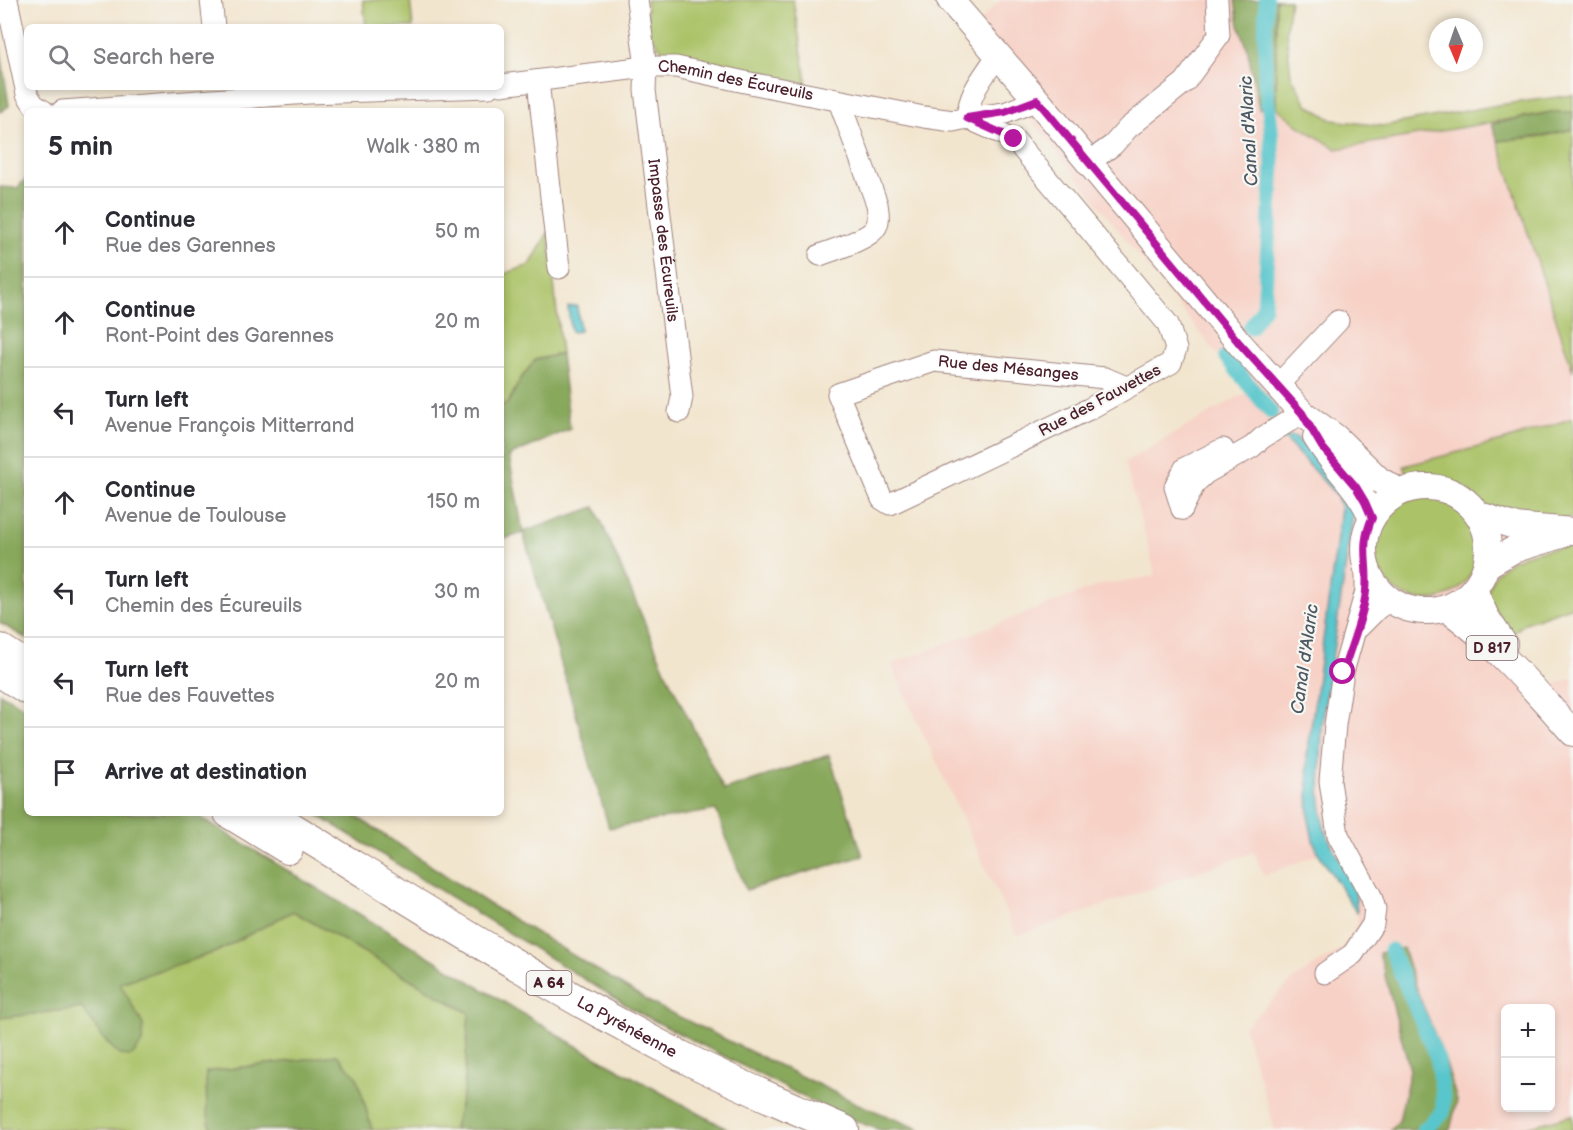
<!DOCTYPE html>
<meta charset="utf-8">
<style>
body{margin:0;font-family:"Balsamiq Sans",sans-serif;background:#f2f2f3;color:#2b2b33}
.controls{position:absolute;right:18px;bottom:18px;display:grid;overflow:hidden;border-radius:9px;box-shadow:0 3px 9px #0003}
.controls button{width:54px;height:54px;display:grid;place-items:center;padding:0;border:0;border-bottom:2px solid #e1e1e2;background:#fff;color:#2b2b33;font:30px sans-serif}
.compass{position:absolute;left:1429px;top:18px;width:54px;height:54px;border-radius:50%;background:#fff;box-shadow:0 3px 9px #0003;rotate:178deg}
.stop{position:absolute;width:18px;height:18px;margin:-14px;border:4px solid #b5179e;border-radius:50%;background:#fff}
.stop.end{background:#b5179e;border-color:#fff;box-shadow:0 2px 6px #0008}
.list{margin:0;padding:0;list-style:none}
h2{display:flex;justify-content:space-between;align-items:center;height:78px;margin:0;padding:0 24px;font-size:26px}
h2 small{font-size:20px;font-weight:400;color:#7c7c81}
.list li{display:grid;grid-template-columns:39px 1fr auto;gap:18px;align-items:center;box-sizing:border-box;height:90px;padding:0 24px;border-top:2px solid #e1e1e2}
.list b{display:block;font-size:22px;white-space:nowrap}
.list p{margin:0;font-size:20px;white-space:nowrap;color:#7c7c81}
.list em{font-size:20px;font-style:normal;color:#7c7c81}
.icon{flex:none;width:33px;height:33px;fill:none;stroke:currentColor;stroke-width:2;stroke-linecap:round;stroke-linejoin:round}
.map{position:relative;flex:none;width:1573px;height:1130px;overflow:hidden}
.search{position:absolute;background:#fff;box-shadow:0 3px 9px #0003;left:24px;top:24px;width:480px;height:66px;display:flex;align-items:center;gap:15px;box-sizing:border-box;padding:0 21px;border-radius:9px;color:#7c7c81;font-size:22px}
.panel{position:absolute;background:#fff;box-shadow:0 3px 9px #0003;left:24px;top:108px;width:480px;height:708px;border-radius:9px}
.map>svg:first-child{display:block}
.built{fill:#f7d1c6;fill-rule:evenodd}
.green{fill:#abc268;stroke:#7a704a;stroke-width:1.5}
.forest{fill:#88a85c;stroke:#696444;stroke-width:1.5}
.water{fill:#58c6cc;stroke:#51727c;stroke-width:1.5}
.lines{fill:none;stroke-linecap:round;stroke-linejoin:round}
.canal{stroke:#58c6cc;stroke-width:15}
.minor-casing{stroke:#9e827c;stroke-width:23}
.major-casing{stroke:#9e827c;stroke-width:28}
.highway-casing{stroke:#9e827c;stroke-width:32}
.minor{stroke:#fff;stroke-width:21}
.major{stroke:#fff;stroke-width:26}
.highway{stroke:#fff;stroke-width:30}
.route{stroke:#b5179e;stroke-width:8}
.labels{text-anchor:middle;dominant-baseline:central;stroke-width:4.5;stroke-linejoin:round;paint-order:stroke}
.shield{fill:#f6f6f2;stroke:#7e6067;stroke-width:1.5}
.shield-label{font-size:15px;font-weight:bold;fill:#4a1f2b}
.street-label{font-size:16px;fill:#4a1f2b;stroke:#f6f6f2}
.water-label{font-size:18px;font-style:italic;fill:#4f5963;stroke:#f6f6f2}
</style>
<div class="map">
<svg width="1573" height="1130" viewBox="0 0 1573 1130">
<rect width="100%" height="100%" fill="#f6f6f2"/>
<filter id="ink" filterUnits="userSpaceOnUse"><feTurbulence type="fractalNoise" baseFrequency=".0167" numOctaves="2"/><feDisplacementMap in="SourceGraphic" scale="12" xChannelSelector="R" yChannelSelector="G"/><feConvolveMatrix kernelMatrix="1 2 1 2 8 2 1 2 1" color-interpolation-filters="sRGB"/></filter>
<filter id="wash" filterUnits="userSpaceOnUse"><feTurbulence type="fractalNoise" baseFrequency=".008" numOctaves="4" result="noise"/><feDisplacementMap in="SourceGraphic" scale="24" xChannelSelector="R" yChannelSelector="G"/><feGaussianBlur stdDeviation="1.35" result="paint"/><feColorMatrix in="noise" values="0 0 0 0 0 0 0 0 0 0 0 0 0 0 0 0 0 1.4 0 .05"/><feComposite in="paint" operator="in"/></filter>
<g filter="url(#wash)">
<rect width="100%" height="100%" fill="#f2e5ce"/>
<!-- built -->
<path class="built" d="M1001 0H1235L1239 25 1247 47 1259 109 1276 107 1299 126 1337 149 1492 124 1573 371V418L1506 440 1405 466 1408 477 1440 479 1465 489 1493 513 1522 521 1510 636 1552 685 1573 678V1115L1520 1130H1450L1457 1101 1444 1057 1415 986 1403 948 1379 954 1410 1070 1399 1121 1390 1130H1275L1244 1027 1294 979 1343 948 1358 923 1357 913 1319 854 1264 876 1254 852 1017 936 891 664 1103 584 1156 576 1125 462 1247 392 979 54 962 39ZM1506 1008H1550V1108H1506Z"/>
<!-- green -->
<g class="green">
<path d="M363 0H410L413 27H366Z"/>
<path d="M646 0H793L807 84 668 58 649 33Z"/>
<path d="M1276 0H1290L1286 31 1291 75 1307 104 1332 120 1382 126 1498 105 1573 95V112H1552L1337 149 1299 126 1276 107Z"/>
<path d="M1573 129V371L1498 141 1544 136Z"/>
<path d="M549 231 561 354 535 360 520 380 508 403 501 406V275L530 265Z"/>
<path d="M1573 418V518L1540 521 1493 513 1465 489 1440 479 1408 477 1404 466 1506 440Z"/>
<circle cx="1426" cy="548" r="52"/>
<path d="M1573 546V606L1525 623 1510 636 1487 595C1495 554 1539 550 1573 546Z"/>
<path d="M293 911 469 1013 464 1090 454 1128 455 1130H372L357 1078 337 1055 206 1072 207 1110 211 1130H0V1018L82 1008 104 1039 143 1025 119 983 216 952Z"/>
<path d="M1573 1115V1130L1519 1129Z"/>
</g>
<!-- forest -->
<g class="forest">
<path d="M1235 0H1276V107L1259 109 1247 47 1239 25Z"/>
<path d="M0 46 9 106 0 112Z"/>
<path d="M1552 112H1573V129L1544 136 1498 141 1492 124Z"/>
<path d="M27 178V639L0 623V187L17 188Z"/>
<path d="M561 354 570 429 509 456 523 532 595 507 668 677 724 790 829 755 863 856 746 890 716 810 609 828 523 533 501 540V406L508 403 520 380 535 360Z"/>
<path d="M0 693 27 709V813H193L573 1044 729 1130H455L454 1128 464 1090 469 1013 293 911 216 952 120 983 143 1025 142 1043 132 1056 119 1055 104 1039 82 1008 0 1018Z"/>
<path d="M314 813H351L492 906 653 1004 858 1104 922 1130H880L839 1115 641 1014Z"/>
<path d="M1403 948 1415 986 1444 1057 1457 1101 1450 1130H1390L1399 1121 1410 1070 1379 953Z"/>
<path d="M337 1055 357 1077 372 1130H211L207 1110 206 1072Z"/>
</g>
<!-- water -->
<g class="water">
<path d="M577 306 580 331 571 332 568 307Z"/>
<path d="M1291 436 1296 437 1355 502 1322 726 1320 793 1324 827 1334 850 1355 886 1357 913 1319 854 1313 840 1309 820 1307 757 1341 509 1337 496 1284 438Z"/>
</g>
<g class="lines">
<!-- canal -->
<g class="canal">
<path d="M1250 328 1264 307 1273 166 1271 128 1265 77 1266 0"/>
<path d="M1228 355 1226 357 1271 412"/>
<path d="M1391 950 1438 1060 1443 1097V1112L1424 1130"/>
</g>
</g>
</g>
<g filter="url(#ink)">
<g class="lines">
<defs>
<g id="minor">
<path d="M7 0 27 94 34 105 44 111"/>
<path d="M211 0 214 27"/>
<path id="s1" d="M637 0 646 67 645 90 682 397 679 412"/>
<path d="M998 55C984 76 969 92 967 118L1005 113 1037 100"/>
<path d="M538 81 559 268"/>
<path id="s2" d="M501 85 646 67H676L745 82 924 117 953 121 967 118 1014 139 1168 324 1176 349 1171 363 1089 409 890 504 882 499 838 394 934 361 1105 378 1126 387"/>
<path d="M62 111 309 93 489 87"/>
<path d="M1089 162 1113 145 1128 128 1185 82 1219 35 1217 0"/>
<path d="M820 255C833 250 870 239 876 227 880 220 878 211 877 204L839 101"/>
<path d="M1277 386 1338 321"/>
<path d="M1182 509 1195 483 1206 473 1252 447 1262 438 1302 413"/>
<path d="M1182 509 1175 487 1185 468 1223 449"/>
<path d="M1359 627 1378 608 1391 600"/>
<path d="M1325 973 1353 954 1373 924 1375 909 1371 896 1338 835 1330 781 1335 725 1343 672 1366 591V566"/>
</g>
<g id="major">
<path d="M950 0 1037 100 1240 344 1302 413 1335 437 1379 480 1400 492"/>
<path d="M1316 437C1333 466 1359 486 1372 518"/>
<circle cx="1426" cy="549" r="62"/>
<path d="M1480 515 1514 526 1573 531"/>
<path d="M1487 565 1513 550 1561 535"/>
<path d="M1474 590 1486 617 1504 644"/>
<path d="M1446 608C1494 642 1534 689 1573 733"/>
</g>
<g id="highway">
<path d="M0 649 27 666"/>
<path d="M0 672 27 689"/>
<path d="M229 813 288 849"/>
<path id="s3" d="M268 813C406 897 542 986 687 1059 738 1085 791 1107 844 1130"/>
</g>
</defs>
<!-- minor casing -->
<use href="#minor" class="minor-casing"/>
<!-- major casing -->
<use href="#major" class="major-casing"/>
<!-- highway casing -->
<use href="#highway" class="highway-casing"/>
<!-- minor -->
<use href="#minor" class="minor"/>
<!-- major -->
<use href="#major" class="major"/>
<!-- highway -->
<use href="#highway" class="highway"/>
</g>
</g>
<g class="lines" filter="url(#ink)">
<!-- route -->
<path class="route" d="M1014 139 967 118 1005 112 1037 100 1240 344 1302 413 1322 447 1356 487 1365 502 1372 518C1359 548 1369 562 1366 591 1364 616 1350 647 1343 672"/>
</g>
<g class="labels">
<!-- shield labels -->
<g class="shield">
<rect x="1466.5" y="636" width="51" height="24" rx="4.5"/>
<rect x="526.5" y="971" width="45" height="24" rx="4.5"/>
</g>
<g class="shield-label">
<text x="1492" y="648">D 817</text>
<text x="549" y="983">A 64</text>
</g>
<!-- street labels -->
<g class="street-label">
<text stroke="none"><textPath href="#s2" startOffset="237">Chemin des Écureuils</textPath></text>
<text stroke="none"><textPath href="#s1" startOffset="242">Impasse des Écureuils</textPath></text>
<text stroke="none"><textPath href="#s2" startOffset="1420">Rue des Mésanges</textPath></text>
<text transform="translate(1100 401) rotate(-28)">Rue des Fauvettes</text>
<text stroke="none"><textPath href="#s3" startOffset="418">La Pyrénéenne</textPath></text>
</g>
<!-- water labels -->
<g class="water-label">
<text transform="translate(1249 131) rotate(-93)">Canal d'Alaric</text>
<text transform="translate(1305 659) rotate(-82)">Canal d'Alaric</text>
</g>
</g>
</svg>
<div class="controls">
<button>+</button>
<button>−</button>
</div>
<svg class="compass" viewBox="-18 -18 36 36"><path d="M0-13l5 13h-10z" fill="#e53935"/><path d="M0 13l5-13h-10z" fill="#7c7c81"/></svg>
<div class="stop" style="left:1343px;top:672px"></div>
<div class="stop end" style="left:1014px;top:139px"></div>
<div class="search"><svg class="icon" aria-label="search" viewBox="0 0 24 24"><circle cx="10" cy="10" r="6"/><path d="M15 15l6 6"/></svg>Search here</div>
<section class="panel">
<h2>5 min<small>Walk · 380 m</small></h2>
<ul class="list">
<li><svg class="icon" aria-label="ahead" viewBox="0 0 24 24"><path d="M12 20V5M6 11l6-6 6 6"/></svg><div><b>Continue</b><p>Rue des Garennes</p></div><em>50 m</em></li>
<li><svg class="icon" aria-label="ahead" viewBox="0 0 24 24"><path d="M12 20V5M6 11l6-6 6 6"/></svg><div><b>Continue</b><p>Ront-Point des Garennes</p></div><em>20 m</em></li>
<li><svg class="icon" aria-label="left" viewBox="0 0 24 24"><path d="M17 20v-9H6M10 6l-5 5 5 5"/></svg><div><b>Turn left</b><p>Avenue François Mitterrand</p></div><em>110 m</em></li>
<li><svg class="icon" aria-label="ahead" viewBox="0 0 24 24"><path d="M12 20V5M6 11l6-6 6 6"/></svg><div><b>Continue</b><p>Avenue de Toulouse</p></div><em>150 m</em></li>
<li><svg class="icon" aria-label="left" viewBox="0 0 24 24"><path d="M17 20v-9H6M10 6l-5 5 5 5"/></svg><div><b>Turn left</b><p>Chemin des Écureuils</p></div><em>30 m</em></li>
<li><svg class="icon" aria-label="left" viewBox="0 0 24 24"><path d="M17 20v-9H6M10 6l-5 5 5 5"/></svg><div><b>Turn left</b><p>Rue des Fauvettes</p></div><em>20 m</em></li>
<li><svg class="icon" aria-label="arrive" viewBox="0 0 24 24"><path d="M6 21V4h12l-3 4 3 4H6"/></svg><div><b>Arrive at destination</b></div></li>
</ul>
</section>
</div>
